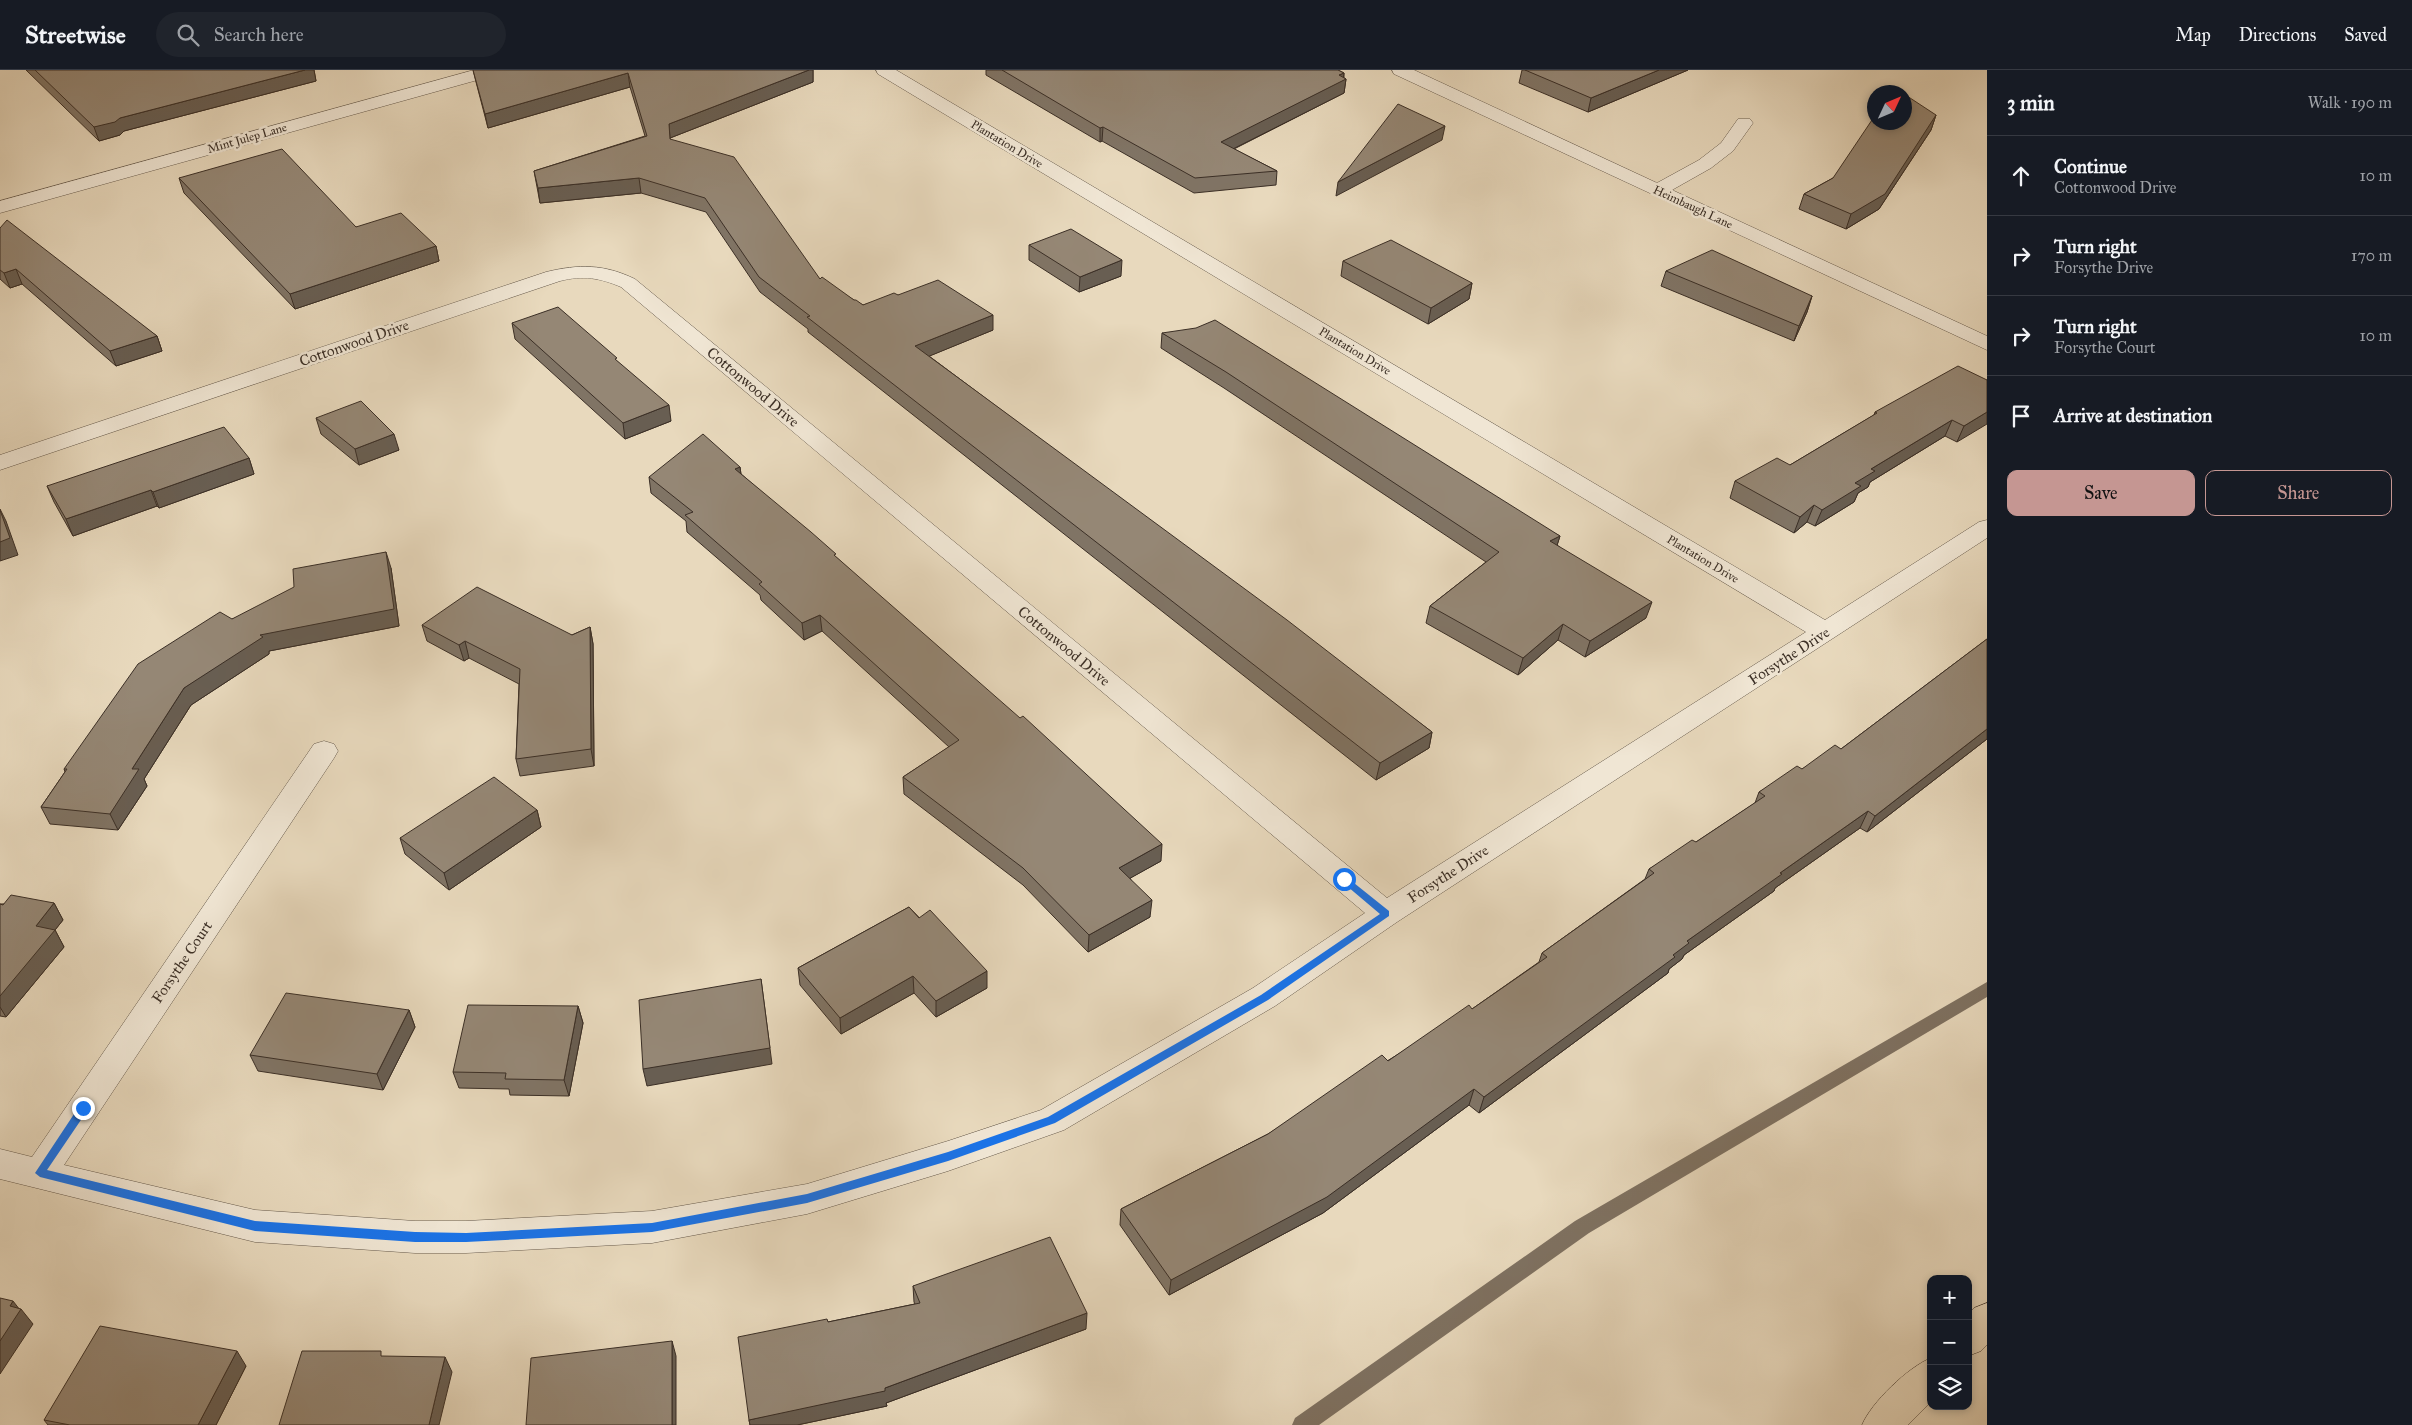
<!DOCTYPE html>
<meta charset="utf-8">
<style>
body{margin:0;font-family:"IM FELL Great Primer",serif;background:#20242c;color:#f1f3f6}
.controls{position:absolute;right:15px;bottom:15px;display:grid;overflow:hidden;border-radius:10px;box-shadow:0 2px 8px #0003}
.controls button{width:45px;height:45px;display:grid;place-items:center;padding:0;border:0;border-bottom:1px solid #363941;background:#171b24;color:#f1f3f6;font:25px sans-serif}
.compass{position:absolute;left:1867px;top:15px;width:45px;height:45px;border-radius:50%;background:#171b24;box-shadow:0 2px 8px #0003;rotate:46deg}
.stop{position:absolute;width:15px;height:15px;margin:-11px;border:4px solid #1a73e8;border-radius:50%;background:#fff}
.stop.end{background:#1a73e8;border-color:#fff;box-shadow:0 1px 5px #0008}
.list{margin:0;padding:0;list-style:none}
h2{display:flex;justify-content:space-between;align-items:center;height:65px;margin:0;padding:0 20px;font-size:21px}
h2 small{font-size:16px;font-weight:400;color:#9ea1a6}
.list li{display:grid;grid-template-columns:32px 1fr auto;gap:15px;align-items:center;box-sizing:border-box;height:80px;padding:0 20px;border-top:1px solid #363941}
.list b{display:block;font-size:19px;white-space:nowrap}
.list p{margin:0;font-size:16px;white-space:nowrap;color:#9ea1a6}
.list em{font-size:16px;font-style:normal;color:#9ea1a6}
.actions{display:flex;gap:10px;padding:15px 20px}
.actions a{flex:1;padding:11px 0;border:1px solid #c59692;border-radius:10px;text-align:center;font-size:18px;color:#c59692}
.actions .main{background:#c59692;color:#111}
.icon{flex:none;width:28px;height:28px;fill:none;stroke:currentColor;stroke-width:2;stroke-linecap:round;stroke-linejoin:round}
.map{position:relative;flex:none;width:1987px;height:1355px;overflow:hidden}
header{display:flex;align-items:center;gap:30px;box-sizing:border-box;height:70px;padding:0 25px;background:#171b24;border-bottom:1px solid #363941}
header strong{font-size:24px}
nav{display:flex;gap:28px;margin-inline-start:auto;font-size:18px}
.search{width:350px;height:45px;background:#20242c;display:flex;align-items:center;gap:12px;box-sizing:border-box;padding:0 18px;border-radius:28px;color:#9ea1a6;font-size:19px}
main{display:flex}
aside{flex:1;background:#171b24}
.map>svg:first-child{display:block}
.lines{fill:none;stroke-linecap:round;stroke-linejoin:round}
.stream{fill:#7f7262;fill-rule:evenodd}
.street-casing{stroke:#665a4c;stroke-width:1}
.primary-casing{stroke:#3b2f26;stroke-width:1}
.street{fill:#f0e6d4;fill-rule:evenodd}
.primary{fill:#e8d9bd;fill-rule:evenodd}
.wall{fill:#807465;stroke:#3b2f26}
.shaded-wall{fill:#685e52;stroke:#3b2f26}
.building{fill:#958775;stroke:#3b2f26}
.route{fill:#1a73e8}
.labels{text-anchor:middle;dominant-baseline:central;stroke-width:5;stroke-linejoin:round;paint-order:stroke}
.far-street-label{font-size:12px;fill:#3b2f26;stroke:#f0e6d4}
.street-label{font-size:15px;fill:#3b2f26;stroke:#f0e6d4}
</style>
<header>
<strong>Streetwise</strong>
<div class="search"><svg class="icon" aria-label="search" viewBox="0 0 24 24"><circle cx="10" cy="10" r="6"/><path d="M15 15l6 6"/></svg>Search here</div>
<nav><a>Map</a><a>Directions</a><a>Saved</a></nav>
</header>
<main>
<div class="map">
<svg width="1987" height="1355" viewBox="0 0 1987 1355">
<rect width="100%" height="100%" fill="#e8d9bd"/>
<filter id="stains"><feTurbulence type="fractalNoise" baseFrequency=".004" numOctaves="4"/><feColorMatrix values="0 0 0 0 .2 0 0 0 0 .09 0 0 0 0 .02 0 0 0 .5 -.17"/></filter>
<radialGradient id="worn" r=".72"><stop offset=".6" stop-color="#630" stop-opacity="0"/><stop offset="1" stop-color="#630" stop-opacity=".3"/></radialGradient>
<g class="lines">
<!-- stream -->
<path class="stream" d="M1987 912V927L1589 1163 1319 1355H1292L1295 1348 1575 1151Z"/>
<defs>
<g id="street">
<path d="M474 0H501L499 4 0 143V131Z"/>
<path d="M876 0H896L1825 550 1979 452 1987 450V468L1397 852 1275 936 1064 1060 948 1101 807 1144 652 1173 466 1183H415L255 1172 0 1109V1079L32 1087 314 674 324 671 334 674 338 681 334 688 64 1095 255 1140 415 1151H466L652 1141 807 1114 948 1071 1041 1040 1253 918 1365 843 621 217C600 208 583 205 560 211L0 400V385L546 202C579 194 604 194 635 209L1387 828 1806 562 878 4Z"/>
<path d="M1392 0H1414L1657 113 1699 90 1721 73 1738 49H1750L1753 53 1733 81 1711 98 1672 120 1987 266V280L1394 4Z"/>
</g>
<g id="primary">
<path d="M1987 1233V1275L1981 1281 1968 1286V1244L1974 1238Z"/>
<path d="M1931 1288V1332L1908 1355H1862C1871 1333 1908 1297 1931 1288Z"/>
</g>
</defs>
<!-- street casing -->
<use href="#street" class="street-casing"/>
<!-- primary casing -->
<use href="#primary" class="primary-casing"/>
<!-- street -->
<use href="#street" class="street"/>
<!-- primary -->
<use href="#primary" class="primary"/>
</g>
<!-- wall -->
<g class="wall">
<path d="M26 0H314L316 11 124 61 120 65 99 71Z"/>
<path d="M473 0H813V12L670 68V69L820 209 854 230 863 235 898 225 993 260 929 286 1432 662 1429 678 1376 710 808 262V259L760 222 706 142 641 123 540 133 534 101 645 66 630 17 488 58 476 12Z"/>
<path d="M986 0H1338L1344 3V8L1346 9 1344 23 1234 79 1277 101 1276 115 1194 123 1102 71 1100 72 986 5Z"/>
<path d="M1522 0H1688L1588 42 1519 13Z"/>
<path d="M1936 45 1931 60 1879 139 1846 159 1799 139 1804 124 1833 108Z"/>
<path d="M179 108 356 157 436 176 439 191 295 239 184 123Z"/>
<path d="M0 158 157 266 162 281 116 296 22 214 10 218 0 209Z"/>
<path d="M1029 175 1121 206 1079 222 1029 190Z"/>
<path d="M1343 191 1472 213 1469 229 1428 254 1341 206Z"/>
<path d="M1666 201 1812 226 1807 242 1794 271 1661 216Z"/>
<path d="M512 253 617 291 671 351 625 369 515 269Z"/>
<path d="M1162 263 1560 466 1557 475 1646 548 1585 587 1558 570 1518 605 1426 553 1430 536 1486 492 1224 318 1161 278Z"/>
<path d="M1987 310 1957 372 1945 366 1870 412 1868 417 1858 423 1854 432 1815 456 1807 452 1794 463 1730 428 1735 411 1790 395 1874 345 1875 342Z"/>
<path d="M316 348 399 380 359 395 321 364Z"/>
<path d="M249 388 254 404 159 438 157 436 73 466 54 432 47 416Z"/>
<path d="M740 397 741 404 836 487 1161 791 1130 808 1150 847 1088 882 1023 815 904 724 903 707 949 677 822 561 804 570 761 530 760 525 687 462 686 451 651 423 649 407Z"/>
<path d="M391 498 399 556 269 581V584L191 635 144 709 147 716 118 760 50 754 41 737 65 702 64 699 232 549Z"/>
<path d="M422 555 572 565 590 557 593 574 594 696 520 706 516 689 519 614 469 588 464 591 427 571Z"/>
<path d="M1987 569V669L1867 762 1860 758 1775 818 1774 821 1684 885 1682 889 1669 899 1668 903 1479 1043 1469 1035 1323 1143 1169 1225 1120 1155 1121 1139 1268 1064 1472 939 1539 892 1542 883 1645 809 1649 799 1696 772 1755 733 1759 722 1802 699 1841 679Z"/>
<path d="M537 740 541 757 449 820 405 784 400 768Z"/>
<path d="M54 833 63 850 55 860 64 877 6 947 0 946V834Z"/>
<path d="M909 837 987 918 936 947 914 923 841 964 800 915 798 898Z"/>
<path d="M578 936 583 953 569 1026 510 1025 509 1019 459 1018 453 1002Z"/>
<path d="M409 940 415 957 383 1020 258 1001 250 985Z"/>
<path d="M913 1216 1086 1259 886 1333 887 1336 797 1355H750L749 1350 828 1252 915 1234 914 1232Z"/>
<path d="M246 1296 216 1355H48L44 1350Z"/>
</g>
<!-- shaded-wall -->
<g class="shaded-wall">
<path d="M305 0H314L316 11 124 61 120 65 99 71 94 57 120 48Z"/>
<path d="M809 0H813V12L670 68 669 54Z"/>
<path d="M1659 0H1688L1588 42 1591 28Z"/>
<path d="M628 3 630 17 488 58 485 44Z"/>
<path d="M1344 3 1343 10 1346 9 1344 23 1219 86 1221 72 1339 5Z"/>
<path d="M1936 45 1931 60 1879 139 1846 159 1851 144Z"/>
<path d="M1445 56 1442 70 1336 126 1338 112Z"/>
<path d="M1103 57 1102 71 1100 72V58Z"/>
<path d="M639 108 641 123 540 133 538 118Z"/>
<path d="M436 176 439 191 295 239 290 224Z"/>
<path d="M1122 190 1121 206 1079 222 1080 207Z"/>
<path d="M16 199 22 214 10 218 4 203Z"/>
<path d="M1472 213 1469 229 1428 254 1431 238Z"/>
<path d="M1812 226 1807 242 1794 271 1799 256Z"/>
<path d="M993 245V260L915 292V276Z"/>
<path d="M157 266 162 281 116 296 110 281Z"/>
<path d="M669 335 671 351 625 369 623 353Z"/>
<path d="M1987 342V354L1957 372 1964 356Z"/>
<path d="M1952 350 1945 366 1870 412 1868 417 1858 423 1854 432 1815 456 1822 440 1871 399Z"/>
<path d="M394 364 399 380 359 395 355 379Z"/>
<path d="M249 388 254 404 159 438 153 422Z"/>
<path d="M740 397 742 413 735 399Z"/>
<path d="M151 420 157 436 73 466 66 449Z"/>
<path d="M1814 435 1807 452 1794 463 1800 447Z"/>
<path d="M0 439 6 451 18 485 0 491Z"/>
<path d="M1560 466 1555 482 1550 471Z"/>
<path d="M386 482 391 498 399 556 269 581V584L191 635 144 709 147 716 118 760 110 744 132 699 184 618 260 565Z"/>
<path d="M1652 532 1646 548 1585 587 1590 571Z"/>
<path d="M820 545 822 561 804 570 802 553Z"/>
<path d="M1563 554 1558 570 1518 605 1523 588Z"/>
<path d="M590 557 593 574 594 696 591 679Z"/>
<path d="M465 571 469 588 464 591 459 575Z"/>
<path d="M1987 659V669L1867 762 1875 746Z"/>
<path d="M1432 662 1429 678 1376 710 1380 693Z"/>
<path d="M537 740 541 757 449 820 444 803Z"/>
<path d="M1868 741 1860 758 1775 818 1774 821 1684 885 1682 889 1669 899 1668 903 1479 1043 1484 1027 1673 885 1687 871 1780 803Z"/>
<path d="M1162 774 1161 791 1118 815 1119 798Z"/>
<path d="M1152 830 1150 847 1088 882 1089 865Z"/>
<path d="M54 833 63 850 55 860 64 877 6 947 0 937V926L36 856Z"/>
<path d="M987 901V918L936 947V931Z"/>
<path d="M913 906 914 923 841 964 840 948Z"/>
<path d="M761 909 772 994 647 1016 643 999Z"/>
<path d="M578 936 583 953 569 1026 564 1010Z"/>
<path d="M409 940 415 957 383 1020 377 1004Z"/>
<path d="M1474 1019 1469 1035 1323 1143 1169 1225 1171 1210Z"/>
<path d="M13 1231 20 1240 21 1239 33 1254 0 1304V1271L10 1236Z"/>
<path d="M1087 1243 1086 1259 886 1333 887 1336 797 1355H750L749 1350 885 1318Z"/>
<path d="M672 1271 676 1286V1355H672Z"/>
<path d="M237 1281 246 1296 216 1355H198Z"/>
<path d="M445 1287 452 1302 439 1355H429Z"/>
</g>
<!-- building -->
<g class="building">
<path d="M35 0H305L120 48 115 52 94 57Z"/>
<path d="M473 0H809L669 54 670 69 734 87 820 209 822 207 854 230H856L863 235 894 223 898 225 938 210 993 245 915 276 1287 550 1432 662 1380 693 807 247 810 246 759 207 705 128 639 108 538 118 534 101 647 66 628 3 485 44Z"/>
<path d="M1002 0H1338L1344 3 1339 5 1346 9 1221 72 1277 101 1195 108 1103 57 1100 58Z"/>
<path d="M1525 0H1659L1591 28Z"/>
<path d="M1895 18 1902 22H1892Z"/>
<path d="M1904 24 1936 45 1885 124 1851 144 1804 124 1833 108 1874 47V52H1904Z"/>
<path d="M1398 34 1445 56 1338 112Z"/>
<path d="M282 79 356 157 401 143 436 176 290 224 179 108Z"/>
<path d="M7 150 157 266 110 281 16 199 4 203 0 200V158Z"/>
<path d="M1071 159 1122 190 1080 207 1029 175Z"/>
<path d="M1391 170 1472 213 1431 238 1343 191Z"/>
<path d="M1712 180 1812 226 1799 256 1666 201Z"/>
<path d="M558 237 617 288 615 289 669 335 623 353 512 253Z"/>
<path d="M1215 250 1560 466 1550 471 1652 532 1590 571 1563 554 1523 588 1430 536 1499 482 1226 302 1162 263 1196 258Z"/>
<path d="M1958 296 1987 310V342L1964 356 1952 350 1871 399 1875 401 1855 413 1861 416 1822 440 1814 435 1800 447 1735 411 1777 388 1790 395 1877 343 1875 342Z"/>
<path d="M361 331 394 364 355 379 316 348Z"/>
<path d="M224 357 249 388 153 422 151 420 66 449 47 416Z"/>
<path d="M703 364 740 397 735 399 811 462 836 484 834 485 1020 648 1023 646 1162 774 1119 798 1152 830 1089 865 1023 798 903 707 959 670 820 545 802 553 759 514 762 512 685 445 693 442 649 407Z"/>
<path d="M0 440 10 468 0 472Z"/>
<path d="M386 482 394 539 260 565 263 567 184 618 132 699H139L110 744 41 737 67 699H64L138 594 220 542 232 549 294 517 293 499Z"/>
<path d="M477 517 572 565 590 557 591 679 516 689 520 599 465 571 459 575 422 555Z"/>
<path d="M1987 569V659L1875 746 1868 741 1780 803 1782 804 1687 871 1689 873 1673 885 1675 887 1484 1027 1474 1019 1327 1127 1171 1210 1121 1139 1268 1064 1382 985 1388 991 1469 935 1472 939 1547 887 1542 883 1654 803 1649 799 1692 770 1696 772 1765 726 1759 722 1797 696 1802 699 1835 675 1841 679Z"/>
<path d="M494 707 537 740 444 803 400 768Z"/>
<path d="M11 825 54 833 36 856 55 860 0 926V834L3 835Z"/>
<path d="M909 837 919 848 930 840 987 901 936 931 913 906 840 948 798 898Z"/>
<path d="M761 909 770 978 643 999 639 930Z"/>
<path d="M286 923 409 940 377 1004 250 985Z"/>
<path d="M468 935 578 936 564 1010 505 1009 506 1003 453 1002Z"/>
<path d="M1050 1167 1087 1243 885 1318V1321L749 1350 738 1267 827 1249 828 1252 920 1233 913 1216Z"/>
<path d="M0 1228 13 1231 10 1236 21 1239 0 1271Z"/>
<path d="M100 1256 237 1281 198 1355H70L44 1350Z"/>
<path d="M672 1271V1355H526L531 1288Z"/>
<path d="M302 1281H381V1286L445 1287 429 1355H279Z"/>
</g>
<!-- route -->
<path class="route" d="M1344 805 1389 841V846L1268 930 1055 1053 948 1091 807 1133 652 1162 466 1172H415L255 1161 40 1107 35 1103 80 1035H87V1041L47 1100 255 1151 415 1162 466 1163 652 1153 807 1124 948 1082 1048 1047 1261 925 1380 844 1341 811V806Z"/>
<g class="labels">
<!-- far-street labels -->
<g class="far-street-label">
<text transform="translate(247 68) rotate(-16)">Mint Julep Lane</text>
<text transform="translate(1007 74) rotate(31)">Plantation Drive</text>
<text transform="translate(1693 137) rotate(25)">Heimbaugh Lane</text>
<text transform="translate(1355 281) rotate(31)">Plantation Drive</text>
<text transform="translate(1703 489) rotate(31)">Plantation Drive</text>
</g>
<!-- street labels -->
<g class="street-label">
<text transform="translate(354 273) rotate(-19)">Cottonwood Drive</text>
<text transform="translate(753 317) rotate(40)">Cottonwood Drive</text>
<text transform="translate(1064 576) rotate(40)">Cottonwood Drive</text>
<text transform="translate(1789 586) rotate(-33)">Forsythe Drive</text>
<text transform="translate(1448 804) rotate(-33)">Forsythe Drive</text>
<text transform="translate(182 892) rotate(-56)">Forsythe Court</text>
</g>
</g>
<rect width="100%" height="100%" filter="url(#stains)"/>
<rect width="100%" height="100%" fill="url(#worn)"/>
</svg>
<div class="controls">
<button>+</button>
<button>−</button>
<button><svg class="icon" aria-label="layers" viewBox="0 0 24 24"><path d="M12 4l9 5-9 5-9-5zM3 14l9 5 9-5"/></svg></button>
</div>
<svg class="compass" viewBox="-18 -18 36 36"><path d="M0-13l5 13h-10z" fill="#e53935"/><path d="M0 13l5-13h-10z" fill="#9ea1a6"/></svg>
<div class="stop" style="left:1344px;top:809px"></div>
<div class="stop end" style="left:83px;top:1038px"></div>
</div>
<aside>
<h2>3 min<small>Walk · 190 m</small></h2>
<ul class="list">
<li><svg class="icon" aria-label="ahead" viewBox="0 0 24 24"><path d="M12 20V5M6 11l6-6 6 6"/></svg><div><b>Continue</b><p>Cottonwood Drive</p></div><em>10 m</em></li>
<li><svg class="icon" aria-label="right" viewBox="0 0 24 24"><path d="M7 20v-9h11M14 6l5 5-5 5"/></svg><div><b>Turn right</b><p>Forsythe Drive</p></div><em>170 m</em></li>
<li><svg class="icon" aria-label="right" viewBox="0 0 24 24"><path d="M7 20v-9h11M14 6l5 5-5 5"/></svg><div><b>Turn right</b><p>Forsythe Court</p></div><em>10 m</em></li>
<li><svg class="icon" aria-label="arrive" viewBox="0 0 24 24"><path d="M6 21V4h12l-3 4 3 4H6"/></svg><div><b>Arrive at destination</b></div></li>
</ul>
<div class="actions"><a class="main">Save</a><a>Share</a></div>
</aside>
</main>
